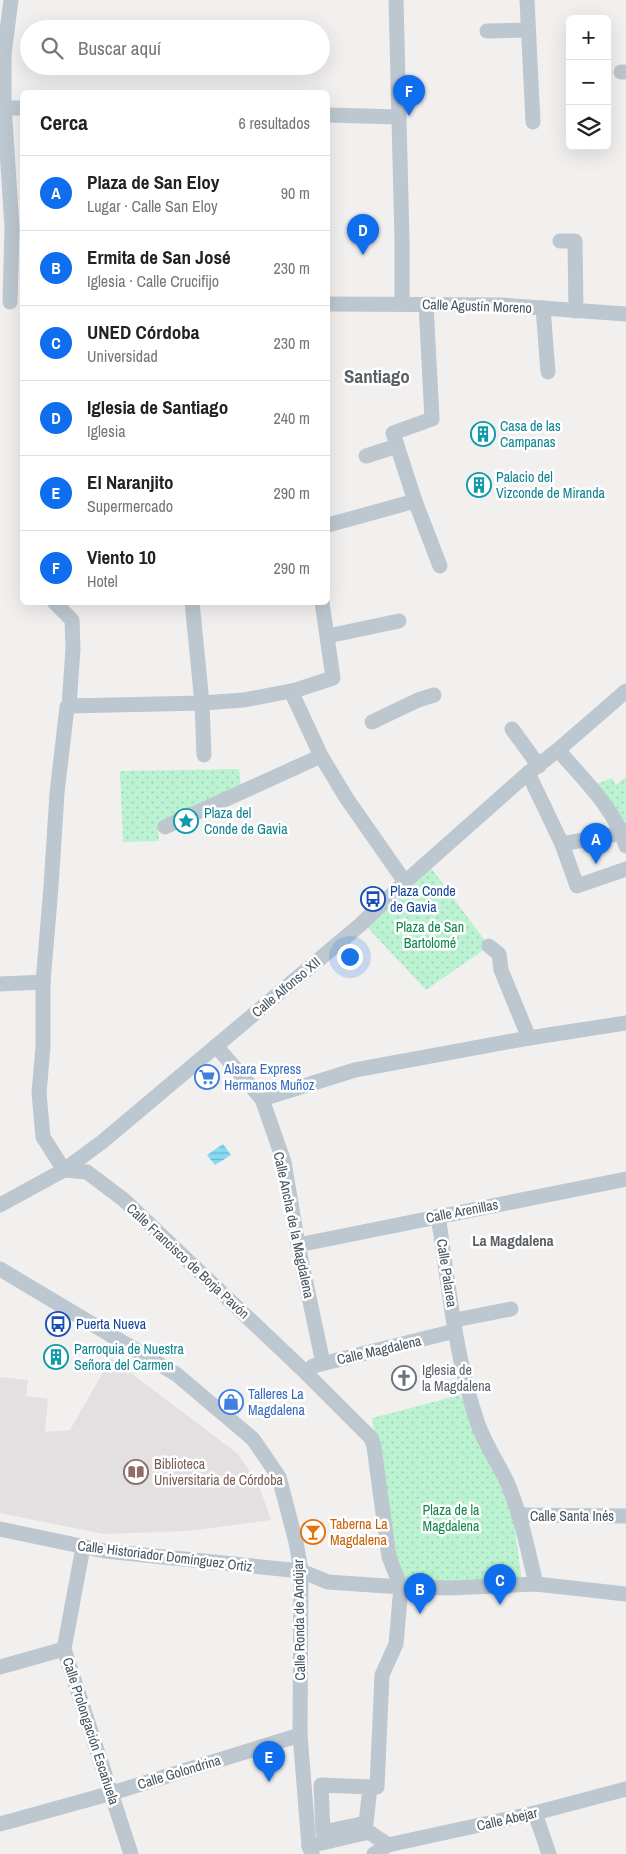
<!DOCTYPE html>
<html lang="es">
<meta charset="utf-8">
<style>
body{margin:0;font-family:"Archivo Narrow",sans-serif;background:#f2f2f2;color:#222}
.controls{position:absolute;right:15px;top:15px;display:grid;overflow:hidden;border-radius:8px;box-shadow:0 5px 20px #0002}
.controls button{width:45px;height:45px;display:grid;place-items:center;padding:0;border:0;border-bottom:1px solid #e0e0e0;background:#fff;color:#222;font:25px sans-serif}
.you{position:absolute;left:349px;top:956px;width:18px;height:18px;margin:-12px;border:4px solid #fff;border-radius:50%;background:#1a73e8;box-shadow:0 0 0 8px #1a73e833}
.badge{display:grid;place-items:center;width:32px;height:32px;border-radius:50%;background:#0e6eee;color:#fff;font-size:16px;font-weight:700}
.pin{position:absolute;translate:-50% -41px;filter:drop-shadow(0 1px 2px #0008)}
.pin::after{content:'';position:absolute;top:26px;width:18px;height:15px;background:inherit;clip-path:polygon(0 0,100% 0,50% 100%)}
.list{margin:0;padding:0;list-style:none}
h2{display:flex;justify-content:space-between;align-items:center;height:65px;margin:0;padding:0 20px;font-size:21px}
h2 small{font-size:16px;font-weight:400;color:#767676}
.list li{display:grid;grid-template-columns:32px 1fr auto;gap:15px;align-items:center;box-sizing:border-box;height:75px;padding:0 20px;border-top:1px solid #e0e0e0}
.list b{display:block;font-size:19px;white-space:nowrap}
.list p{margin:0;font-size:16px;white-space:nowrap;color:#767676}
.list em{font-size:16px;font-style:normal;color:#767676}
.icon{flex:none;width:28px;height:28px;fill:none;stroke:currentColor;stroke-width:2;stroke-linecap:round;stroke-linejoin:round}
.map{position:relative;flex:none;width:626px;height:1854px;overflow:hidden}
.search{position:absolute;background:#fff;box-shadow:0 5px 20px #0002;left:20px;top:20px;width:310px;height:55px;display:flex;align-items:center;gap:12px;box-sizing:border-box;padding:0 18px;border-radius:28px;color:#767676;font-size:19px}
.panel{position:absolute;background:#fff;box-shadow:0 5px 20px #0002;left:20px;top:90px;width:310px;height:515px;border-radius:8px}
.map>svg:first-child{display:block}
.education{fill:#e3e0e1}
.park{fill:url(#park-dots)}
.water{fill:url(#water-rules)}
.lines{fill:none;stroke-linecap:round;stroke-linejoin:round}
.street{stroke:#bcc7cf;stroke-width:15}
.labels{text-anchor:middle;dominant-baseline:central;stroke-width:5;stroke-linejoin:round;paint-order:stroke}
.street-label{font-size:14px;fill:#46535e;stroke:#fff}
.culture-label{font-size:14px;fill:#0d838f;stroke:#fff;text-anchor:start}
.transit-label{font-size:14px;fill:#164399;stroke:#fff;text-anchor:start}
.park-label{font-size:14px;fill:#11854c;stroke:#fff}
.shop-label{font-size:14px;fill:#366cbe;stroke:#fff;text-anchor:start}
.worship-label{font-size:14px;fill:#5b616d;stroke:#fff;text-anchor:start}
.education-label{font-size:14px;fill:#785e54;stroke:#fff;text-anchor:start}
.food-label{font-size:14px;fill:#c56008;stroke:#fff;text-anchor:start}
.neighbourhood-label{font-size:15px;font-weight:bold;fill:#5b6065;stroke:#fff}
.district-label{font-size:19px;font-weight:bold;fill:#5b6065;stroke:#fff}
</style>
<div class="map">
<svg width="626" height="1854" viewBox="0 0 626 1854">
<defs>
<pattern id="park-dots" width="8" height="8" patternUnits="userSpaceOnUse" patternTransform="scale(1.25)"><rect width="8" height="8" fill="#bbf2d1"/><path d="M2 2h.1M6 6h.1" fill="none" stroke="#a2d1b6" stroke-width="1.8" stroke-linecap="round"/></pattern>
<pattern id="water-rules" width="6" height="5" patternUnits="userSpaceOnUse" patternTransform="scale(1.25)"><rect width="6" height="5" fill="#86daf2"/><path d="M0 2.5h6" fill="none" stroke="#6fb3c7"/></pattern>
</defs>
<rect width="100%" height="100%" fill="#f2efef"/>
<!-- education -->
<path class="education" d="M111 1358 238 1454 258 1483 271 1520 188 1531 104 1534 0 1513V1377L28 1380 26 1396 48 1399 45 1432 70 1430Z"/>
<!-- park -->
<g class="park">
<path d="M239 769 241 787 158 825 159 841 123 842 120 771Z"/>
<path d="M626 777V822L622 824 594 785 612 778 616 785Z"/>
<path d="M431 868 489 946 426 990 367 927Z"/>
<path d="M460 1395 512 1507 522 1582 400 1580 372 1418Z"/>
</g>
<!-- water -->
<path class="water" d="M223 1144 231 1155 215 1165 207 1155Z"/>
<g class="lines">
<!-- street -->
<g class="street">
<path d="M396 0 402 239V304"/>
<path d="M527 0 533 122"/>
<path d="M487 31 528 30"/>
<path d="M621 72H626"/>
<path d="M5 108H22"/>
<path d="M328 115 399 117"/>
<path d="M560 241H575L576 311"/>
<path d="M10 302 12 228 4 105V54L11 0"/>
<path d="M328 304 502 305 626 314"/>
<path d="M543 308 548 372"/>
<path d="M366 456 397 446"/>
<path d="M415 501 440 566"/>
<path d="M328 525 415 501 393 433 432 419 426 304"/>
<path d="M54 602 72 620 73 649 69 706 67 707 57 793 51 887 43 982V1047L39 1093 43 1137 64 1170 87 1172 124 1200 302 1369 371 1438 374 1447 389 1557 401 1587 396 1644 382 1675 377 1787H370"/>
<path d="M192 602 202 703 204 755"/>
<path d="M328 636 399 621"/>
<path d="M291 691 321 756 347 799 405 882"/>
<path d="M69 706 202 703 244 700 296 690 333 678 322 602"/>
<path d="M372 722 418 700 434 695"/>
<path d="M512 729 539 766"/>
<path d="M558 750C583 779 615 809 626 846"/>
<path d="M528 773 562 844"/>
<path d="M165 827 321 756"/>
<path d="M626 830 622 833 562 844 577 886 626 869"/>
<path d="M489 946 499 954 501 970 529 1038"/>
<path d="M0 984 43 982"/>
<path d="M216 1046 262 1099 284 1162 298 1245 323 1363"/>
<path d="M262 1099 355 1070 529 1038 626 1023"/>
<path d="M0 1205 64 1170 102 1142 360 925 405 882 528 773 558 750 626 691"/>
<path d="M298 1245 626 1179"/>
<path d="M0 1269 176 1374 253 1439 279 1477 296 1542 301 1571 300 1735 309 1846 312 1854"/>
<path d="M455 1320 511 1309"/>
<path d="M313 1366 455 1331"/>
<path d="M518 1515 626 1516"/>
<path d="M0 1529 105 1551 301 1571 328 1582 401 1587 451 1588 536 1584C528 1551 521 1514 507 1482 498 1463 485 1444 478 1424 455 1358 449 1285 438 1216"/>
<path d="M83 1547 64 1649 131 1854"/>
<path d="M536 1584 626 1594"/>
<path d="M0 1667 64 1649"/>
<path d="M321 1785 370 1787 366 1823 323 1832Z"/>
<path d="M535 1813 549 1854"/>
<path d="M0 1824 112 1793 300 1735"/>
<path d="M388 1845 535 1813 626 1789"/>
<path d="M309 1846 369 1832 388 1845 374 1854"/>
</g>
</g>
<!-- icons -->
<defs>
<symbol id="building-ring" viewBox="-11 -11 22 22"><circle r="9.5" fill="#fff" stroke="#0f9aa8" stroke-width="1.5"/><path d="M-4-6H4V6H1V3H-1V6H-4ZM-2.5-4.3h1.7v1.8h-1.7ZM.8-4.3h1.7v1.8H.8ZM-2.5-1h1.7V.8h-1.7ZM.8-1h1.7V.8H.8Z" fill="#0f9aa8"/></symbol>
<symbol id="sight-ring" viewBox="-11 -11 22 22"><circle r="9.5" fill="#fff" stroke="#0f9aa8" stroke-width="1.5"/><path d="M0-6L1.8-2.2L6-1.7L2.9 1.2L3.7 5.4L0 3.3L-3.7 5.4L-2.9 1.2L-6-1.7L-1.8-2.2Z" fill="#0f9aa8"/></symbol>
<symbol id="bus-ring" viewBox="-11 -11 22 22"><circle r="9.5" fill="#fff" stroke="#1a4fb4" stroke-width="1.5"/><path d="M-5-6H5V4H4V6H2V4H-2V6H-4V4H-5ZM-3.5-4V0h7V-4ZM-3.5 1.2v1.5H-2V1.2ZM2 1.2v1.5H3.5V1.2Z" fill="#1a4fb4"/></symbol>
<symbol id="supermarket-ring" viewBox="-11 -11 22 22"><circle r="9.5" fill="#fff" stroke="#3f7fe0" stroke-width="1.5"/><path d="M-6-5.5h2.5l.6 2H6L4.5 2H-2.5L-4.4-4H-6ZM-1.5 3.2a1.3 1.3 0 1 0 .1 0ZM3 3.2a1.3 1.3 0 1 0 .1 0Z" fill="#3f7fe0"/></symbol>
<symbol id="church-ring" viewBox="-11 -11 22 22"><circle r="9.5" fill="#fff" stroke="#6b7280" stroke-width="1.5"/><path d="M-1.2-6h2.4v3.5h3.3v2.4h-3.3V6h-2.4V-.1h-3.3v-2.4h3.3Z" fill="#6b7280"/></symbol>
<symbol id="shop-ring" viewBox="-11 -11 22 22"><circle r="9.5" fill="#fff" stroke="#3f7fe0" stroke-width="1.5"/><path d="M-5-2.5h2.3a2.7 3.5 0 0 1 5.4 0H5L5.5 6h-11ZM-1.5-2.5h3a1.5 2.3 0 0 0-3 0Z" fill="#3f7fe0"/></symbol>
<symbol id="library-ring" viewBox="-11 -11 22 22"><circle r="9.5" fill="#fff" stroke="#8d6e63" stroke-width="1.5"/><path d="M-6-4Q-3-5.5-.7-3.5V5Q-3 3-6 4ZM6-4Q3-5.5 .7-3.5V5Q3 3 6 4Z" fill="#8d6e63"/></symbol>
<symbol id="bar-ring" viewBox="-11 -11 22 22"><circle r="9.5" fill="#fff" stroke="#e8710a" stroke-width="1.5"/><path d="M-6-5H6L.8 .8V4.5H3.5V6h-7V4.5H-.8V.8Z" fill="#e8710a"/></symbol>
</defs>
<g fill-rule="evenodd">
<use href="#building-ring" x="469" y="420" width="28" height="28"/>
<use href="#building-ring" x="465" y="471" width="28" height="28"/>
<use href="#sight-ring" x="172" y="807" width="28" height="28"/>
<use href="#bus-ring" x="359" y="885" width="28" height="28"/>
<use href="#supermarket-ring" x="193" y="1063" width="28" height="28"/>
<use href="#bus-ring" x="44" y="1310" width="28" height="28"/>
<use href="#building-ring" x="42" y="1343" width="28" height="28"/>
<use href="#church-ring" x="390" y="1364" width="28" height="28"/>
<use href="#shop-ring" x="217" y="1388" width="28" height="28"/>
<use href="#library-ring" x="122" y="1458" width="28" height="28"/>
<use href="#bar-ring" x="299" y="1518" width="28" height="28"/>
</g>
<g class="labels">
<!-- street labels -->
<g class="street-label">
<text transform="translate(477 306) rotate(2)">Calle Agustín Moreno</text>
<text transform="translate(286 987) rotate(-40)">Calle Alfonso XII</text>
<text transform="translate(462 1211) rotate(-11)">Calle Arenillas</text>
<text transform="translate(294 1225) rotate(78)">Calle Ancha de la Magdalena</text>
<text transform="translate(188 1261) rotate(43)">Calle Francisco de Borja Pavón</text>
<text transform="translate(447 1273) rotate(81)">Calle Palarea</text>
<text transform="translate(379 1350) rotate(-13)">Calle Magdalena</text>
<text x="572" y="1516">Calle Santa Inés</text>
<text transform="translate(165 1556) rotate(7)">Calle Historiador Domínguez Ortiz</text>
<text transform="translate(299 1620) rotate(-91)">Calle Ronda de Andújar</text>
<text transform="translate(91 1731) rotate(72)">Calle Prolongación Escañuela</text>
<text transform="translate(179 1772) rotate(-17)">Calle Golondrina</text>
<text transform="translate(507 1819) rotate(-13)">Calle Abejar</text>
</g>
<!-- culture labels -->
<g class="culture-label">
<text x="500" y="426">Casa de las<tspan x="500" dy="16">Campanas</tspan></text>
<text x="496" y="477">Palacio del<tspan x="496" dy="16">Vizconde de Miranda</tspan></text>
<text x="204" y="813">Plaza del<tspan x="204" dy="16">Conde de Gavia</tspan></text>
<text x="74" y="1349">Parroquia de Nuestra<tspan x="74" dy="16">Señora del Carmen</tspan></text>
</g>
<!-- transit labels -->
<g class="transit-label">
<text x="390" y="891">Plaza Conde<tspan x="390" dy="16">de Gavia</tspan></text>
<text x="76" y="1324">Puerta Nueva</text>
</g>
<!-- park labels -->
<g class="park-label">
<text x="430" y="927">Plaza de San<tspan x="430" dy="16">Bartolomé</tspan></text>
<text x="451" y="1510">Plaza de la<tspan x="451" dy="16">Magdalena</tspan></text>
</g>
<!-- shop labels -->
<g class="shop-label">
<text x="224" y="1069">Alsara Express<tspan x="224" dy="16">Hermanos Muñoz</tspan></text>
<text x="248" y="1394">Talleres La<tspan x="248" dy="16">Magdalena</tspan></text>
</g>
<!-- worship labels -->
<g class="worship-label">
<text x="422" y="1370">Iglesia de<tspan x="422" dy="16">la Magdalena</tspan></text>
</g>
<!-- education labels -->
<g class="education-label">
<text x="154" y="1464">Biblioteca<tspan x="154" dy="16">Universitaria de Córdoba</tspan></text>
</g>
<!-- food labels -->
<g class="food-label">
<text x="330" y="1524">Taberna La<tspan x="330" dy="16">Magdalena</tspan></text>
</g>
<!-- neighbourhood labels -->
<g class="neighbourhood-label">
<text x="513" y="1240">La Magdalena</text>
</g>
<!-- district labels -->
<g class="district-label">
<text x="377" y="376">Santiago</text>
</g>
</g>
</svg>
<div class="controls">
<button>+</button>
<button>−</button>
<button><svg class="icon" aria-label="layers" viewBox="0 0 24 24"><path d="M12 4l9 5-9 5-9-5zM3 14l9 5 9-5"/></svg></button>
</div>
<div class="you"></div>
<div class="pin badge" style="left:596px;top:864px">A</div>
<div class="pin badge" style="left:420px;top:1614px">B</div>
<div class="pin badge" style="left:500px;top:1605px">C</div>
<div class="pin badge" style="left:363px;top:255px">D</div>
<div class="pin badge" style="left:269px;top:1782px">E</div>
<div class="pin badge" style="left:409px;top:116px">F</div>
<div class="search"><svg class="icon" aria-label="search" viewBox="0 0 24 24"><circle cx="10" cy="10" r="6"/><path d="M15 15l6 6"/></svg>Buscar aquí</div>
<section class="panel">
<h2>Cerca<small>6 resultados</small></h2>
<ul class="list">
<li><span class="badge">A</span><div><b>Plaza de San Eloy</b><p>Lugar · Calle San Eloy</p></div><em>90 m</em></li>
<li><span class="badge">B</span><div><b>Ermita de San José</b><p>Iglesia · Calle Crucifijo</p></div><em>230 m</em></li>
<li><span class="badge">C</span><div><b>UNED Córdoba</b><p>Universidad</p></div><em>230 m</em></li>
<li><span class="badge">D</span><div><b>Iglesia de Santiago</b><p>Iglesia</p></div><em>240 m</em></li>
<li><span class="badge">E</span><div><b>El Naranjito</b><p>Supermercado</p></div><em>290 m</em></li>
<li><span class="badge">F</span><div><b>Viento 10</b><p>Hotel</p></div><em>290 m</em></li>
</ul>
</section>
</div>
